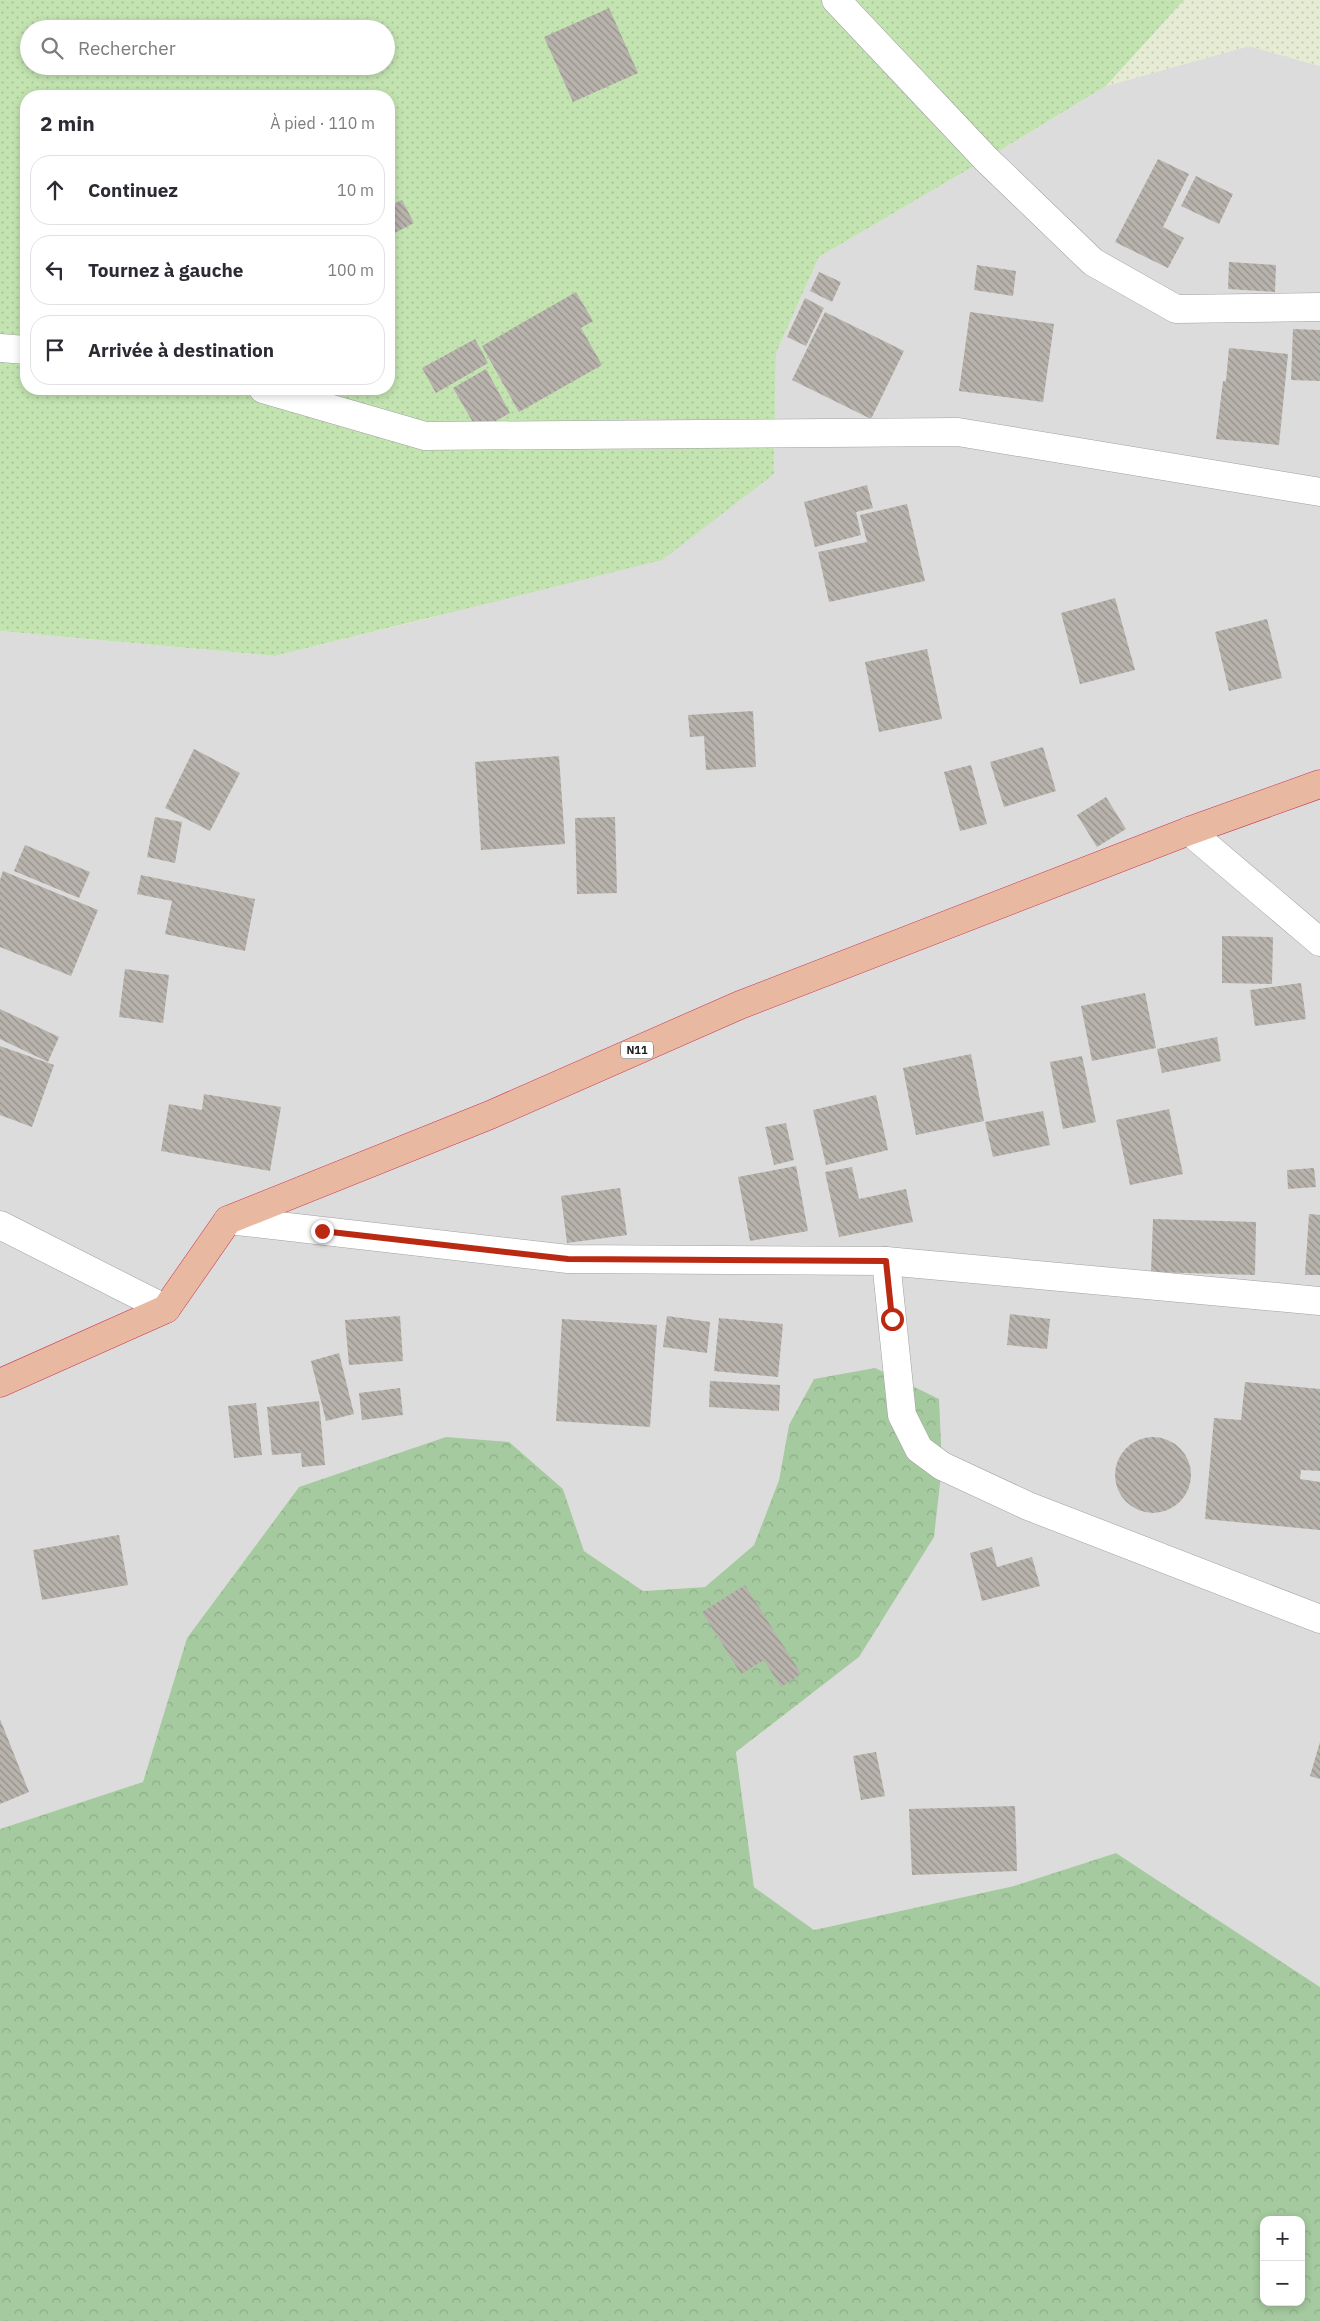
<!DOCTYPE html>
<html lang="fr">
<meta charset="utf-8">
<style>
body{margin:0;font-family:"IBM Plex Sans",sans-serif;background:#f7f7f7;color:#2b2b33}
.controls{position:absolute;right:15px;bottom:15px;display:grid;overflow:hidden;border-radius:10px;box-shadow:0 2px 8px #0003}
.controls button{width:45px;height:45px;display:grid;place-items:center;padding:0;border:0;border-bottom:1px solid #e1e1e2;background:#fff;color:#2b2b33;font:25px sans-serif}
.stop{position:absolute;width:15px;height:15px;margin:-11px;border:4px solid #ba2a13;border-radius:50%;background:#fff}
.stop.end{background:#ba2a13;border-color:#fff;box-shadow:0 1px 5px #0008}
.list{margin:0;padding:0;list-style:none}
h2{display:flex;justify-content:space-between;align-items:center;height:65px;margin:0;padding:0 20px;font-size:21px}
h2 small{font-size:16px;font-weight:400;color:#7c7c81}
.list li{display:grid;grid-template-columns:32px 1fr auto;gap:15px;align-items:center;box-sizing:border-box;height:70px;margin:0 10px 10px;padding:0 10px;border:1px solid #e1e1e2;border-radius:20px}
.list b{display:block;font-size:19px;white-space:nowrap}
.list em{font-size:16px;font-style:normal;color:#7c7c81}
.icon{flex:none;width:28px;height:28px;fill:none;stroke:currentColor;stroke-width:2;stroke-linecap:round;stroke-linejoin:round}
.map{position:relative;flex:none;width:1320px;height:2321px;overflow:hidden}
.search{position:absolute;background:#fff;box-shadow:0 2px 8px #0003;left:20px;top:20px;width:375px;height:55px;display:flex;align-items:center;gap:12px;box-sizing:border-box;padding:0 18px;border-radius:28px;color:#7c7c81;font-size:19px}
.panel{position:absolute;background:#fff;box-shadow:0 2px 8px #0003;left:20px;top:90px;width:375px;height:305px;border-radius:20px}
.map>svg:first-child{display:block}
.residential{fill:#dddcdc}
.farmland{fill:url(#farmland-dots)}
.grass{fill:url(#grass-dots);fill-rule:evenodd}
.forest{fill:url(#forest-crowns);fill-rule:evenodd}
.building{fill:url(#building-back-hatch)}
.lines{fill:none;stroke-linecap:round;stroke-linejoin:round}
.minor-casing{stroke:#a0a0a0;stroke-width:29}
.tertiary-casing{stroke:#a0a0a0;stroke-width:29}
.trunk-casing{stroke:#ca3554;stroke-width:29}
.minor{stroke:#fff;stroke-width:28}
.tertiary{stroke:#fff;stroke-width:28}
.trunk{stroke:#e8b8a0;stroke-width:28}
.route{stroke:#ba2a13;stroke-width:6}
.labels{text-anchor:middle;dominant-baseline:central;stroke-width:4;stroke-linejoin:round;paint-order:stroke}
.shield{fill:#fff;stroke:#626262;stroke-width:1}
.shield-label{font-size:11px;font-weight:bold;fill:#1f1f1f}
</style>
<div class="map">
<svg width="1320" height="2321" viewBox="0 0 1320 2321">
<defs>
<pattern id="farmland-dots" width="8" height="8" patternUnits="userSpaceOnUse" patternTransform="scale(1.25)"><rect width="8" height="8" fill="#e6ebd3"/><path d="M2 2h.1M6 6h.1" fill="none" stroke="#c5c9b5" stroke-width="1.8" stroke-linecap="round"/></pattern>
<pattern id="grass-dots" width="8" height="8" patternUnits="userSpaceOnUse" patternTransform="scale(1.25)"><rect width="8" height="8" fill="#c3e4b1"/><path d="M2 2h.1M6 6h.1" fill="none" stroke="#a7c398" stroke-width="1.8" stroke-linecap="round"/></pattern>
<pattern id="forest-crowns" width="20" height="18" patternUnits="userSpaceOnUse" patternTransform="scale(1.25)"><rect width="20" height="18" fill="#a5ca9f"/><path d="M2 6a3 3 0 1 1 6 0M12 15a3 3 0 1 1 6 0" fill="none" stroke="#8ead88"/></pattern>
<pattern id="building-back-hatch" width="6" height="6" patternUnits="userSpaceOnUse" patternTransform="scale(1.25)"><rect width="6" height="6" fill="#b8b3ac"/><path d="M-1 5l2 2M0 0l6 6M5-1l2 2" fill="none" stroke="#95918b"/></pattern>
</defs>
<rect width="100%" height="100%" fill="#efede6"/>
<!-- residential -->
<path class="residential" d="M1249 46 1320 66V1987L1116 1853 1014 1886 814 1930 754 1887 736 1752 859 1657 789 1425 779 1480 754 1545 705 1587 643 1591 584 1551 563 1489 299 1487 187 1638 143 1783 0 1829V631L275 656 434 617 774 474 776 353 819 257 986 159 1106 86Z"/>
<!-- farmland -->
<path class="farmland" d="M1184 0H1320V66L1249 46 1106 86Z"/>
<!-- grass -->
<path class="grass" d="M0 0H1184L1106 86 986 159 819 257 776 353 774 474 662 560 275 656 0 631ZM29 29H386V66H29ZM26 96H389V389H26Z"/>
<!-- forest -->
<path class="forest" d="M875 1368 939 1399 942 1466 934 1537 859 1657 736 1752 754 1887 814 1930 1014 1886 1116 1853 1320 1987V2321H0V1829L143 1782 187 1638 299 1487 446 1437 509 1442 563 1489 584 1551 643 1591 705 1587 754 1545 779 1480 789 1425 814 1379ZM1264 2220H1301V2302H1264Z"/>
<!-- building -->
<g class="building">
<path d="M609 8 638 73 573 102 544 37Z"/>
<path d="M1158 159 1189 174 1163 227 1184 238 1168 268 1115 242Z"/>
<path d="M1196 176 1233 194 1219 224 1181 206Z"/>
<path d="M402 200 414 223 389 236V206Z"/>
<path d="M1229 262 1276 265 1275 292 1228 289Z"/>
<path d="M977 265 1016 271 1013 296 974 290Z"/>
<path d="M819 272 841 282 832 302 810 291Z"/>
<path d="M576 292 593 321 581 328 602 365 519 412 482 346Z"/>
<path d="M805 298 824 308 806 346 787 337Z"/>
<path d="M825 312 904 351 871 419 792 380Z"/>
<path d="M970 312 1054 324 1043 402 959 391Z"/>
<path d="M1293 329 1320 330V381L1291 380Z"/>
<path d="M475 339 488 363 436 393 422 368Z"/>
<path d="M1229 348 1288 354 1279 445 1216 439 1223 381H1226Z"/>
<path d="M486 369 510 413 478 431 453 388Z"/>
<path d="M867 485 873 508 856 512 861 535 815 547 804 502Z"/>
<path d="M907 504 925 581 829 602 818 552 867 542 860 515Z"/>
<path d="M1115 598 1135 670 1080 684 1061 613Z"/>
<path d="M1267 619 1282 678 1229 691 1215 632Z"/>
<path d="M927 649 942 719 879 732 865 662Z"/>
<path d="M753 711 756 767 706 770 704 736 690 737 688 715Z"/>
<path d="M1043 747 1056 791 1004 807 990 762Z"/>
<path d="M194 749 240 773 210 831 165 808Z"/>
<path d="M559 756 565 844 481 850 475 762Z"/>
<path d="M971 765 987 824 960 831 944 772Z"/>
<path d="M1106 797 1126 829 1097 847 1077 815Z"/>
<path d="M155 817 182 822 175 863 147 857Z"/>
<path d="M615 817 617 893 577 894 575 818Z"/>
<path d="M25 845 90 872 79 898 14 871Z"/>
<path d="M3 871 98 910 71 976 0 947V880Z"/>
<path d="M141 875 255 899 245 951 165 934 172 901 137 894Z"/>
<path d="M1222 936 1273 937 1272 984 1222 983Z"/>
<path d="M125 969 169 975 163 1023 119 1017Z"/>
<path d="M1301 983 1306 1019 1255 1026 1250 990Z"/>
<path d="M1145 993 1156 1048 1092 1061 1081 1006Z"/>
<path d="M0 1009 59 1037 48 1062 0 1039Z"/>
<path d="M1217 1037 1221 1061 1162 1073 1157 1049Z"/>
<path d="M0 1046 54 1065 32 1127 0 1115Z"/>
<path d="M971 1054 984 1121 916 1135 903 1068Z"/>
<path d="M1082 1056 1096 1122 1063 1129 1050 1062Z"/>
<path d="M204 1094 281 1107 270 1171 161 1151 169 1104 202 1110Z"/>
<path d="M876 1095 888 1150 826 1165 813 1110Z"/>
<path d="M1169 1109 1183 1174 1130 1185 1116 1120Z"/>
<path d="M1043 1111 1050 1145 993 1157 985 1122Z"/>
<path d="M786 1123 794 1160 774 1165 765 1127Z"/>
<path d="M796 1166 808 1231 750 1241 738 1177Z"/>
<path d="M852 1167 859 1199 906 1189 913 1222 839 1237 825 1172Z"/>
<path d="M1314 1168 1316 1187 1288 1189 1287 1170Z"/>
<path d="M620 1188 627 1235 567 1243 561 1196Z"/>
<path d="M1309 1214 1320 1215V1275H1305Z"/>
<path d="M1153 1219 1256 1222 1255 1275 1151 1272Z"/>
<path d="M1010 1314 1050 1319 1047 1349 1007 1345Z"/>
<path d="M400 1316 403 1361 349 1365 345 1320Z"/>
<path d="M667 1316 710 1322 707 1353 663 1347Z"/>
<path d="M719 1318 783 1324 778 1377 714 1371Z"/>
<path d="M562 1319 657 1325 650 1427 556 1421Z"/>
<path d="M339 1353 354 1414 326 1421 311 1361Z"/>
<path d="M710 1381 780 1385 779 1411 709 1407Z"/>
<path d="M1245 1382 1320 1389V1471L1301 1470 1300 1479 1320 1482V1530L1205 1519 1214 1418 1241 1420Z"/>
<path d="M400 1388 403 1415 362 1420 359 1393Z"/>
<path d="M319 1401 325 1465 302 1467 301 1453 272 1455 267 1407Z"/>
<path d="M256 1403 262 1455 234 1458 228 1406Z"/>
<circle cx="1153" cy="1475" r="38"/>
<path d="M119 1535 128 1585 42 1600 33 1550Z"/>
<path d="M992 1547 997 1567 1032 1557 1040 1586 982 1601 970 1553Z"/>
<path d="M745 1585 801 1674 781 1687 764 1660 741 1674 702 1612Z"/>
<path d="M0 1719 29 1792 0 1804Z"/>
<path d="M1320 1742V1779L1310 1776Z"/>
<path d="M876 1752 885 1796 861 1800 853 1756Z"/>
<path d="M1015 1806 1017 1871 912 1875 909 1809Z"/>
</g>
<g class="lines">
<defs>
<g id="minor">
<path d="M836 0 986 159 1093 262 1176 309 1320 307"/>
<path d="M0 348 26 350"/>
<path d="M263 389 425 436 958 432 1320 492"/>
<path d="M1189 831 1320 942"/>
<path d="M228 1220 568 1259 886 1261 1320 1301"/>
<path d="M886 1261 902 1415 919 1449 942 1466 1028 1506 1320 1619"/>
</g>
<path id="tertiary" d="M0 1225 166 1309"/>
<path id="trunk" d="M0 1383 166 1309 228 1220 490 1115 740 1005 1189 831 1320 784"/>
</defs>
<!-- minor casing -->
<use href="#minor" class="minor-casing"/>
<!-- tertiary casing -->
<use href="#tertiary" class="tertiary-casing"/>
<!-- trunk casing -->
<use href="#trunk" class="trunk-casing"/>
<!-- minor -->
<use href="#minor" class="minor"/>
<!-- tertiary -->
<use href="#tertiary" class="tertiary"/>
<!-- trunk -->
<use href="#trunk" class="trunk"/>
</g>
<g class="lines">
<!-- route -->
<path class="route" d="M322 1231 568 1259 886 1261 892 1319"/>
</g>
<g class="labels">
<!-- shield labels -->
<rect class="shield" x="621" y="1041.5" width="32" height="17" rx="4"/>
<g class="shield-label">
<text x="637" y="1050">N11</text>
</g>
</g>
</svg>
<div class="controls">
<button>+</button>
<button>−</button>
</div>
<div class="stop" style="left:892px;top:1319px"></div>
<div class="stop end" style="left:322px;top:1231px"></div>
<div class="search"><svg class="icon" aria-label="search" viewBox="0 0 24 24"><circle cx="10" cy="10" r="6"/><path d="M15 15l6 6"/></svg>Rechercher</div>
<section class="panel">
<h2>2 min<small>À pied · 110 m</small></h2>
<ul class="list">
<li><svg class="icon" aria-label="ahead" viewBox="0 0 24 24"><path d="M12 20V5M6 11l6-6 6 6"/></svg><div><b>Continuez</b></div><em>10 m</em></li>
<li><svg class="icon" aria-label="left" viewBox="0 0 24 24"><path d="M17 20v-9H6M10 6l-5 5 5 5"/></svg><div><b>Tournez à gauche</b></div><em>100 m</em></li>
<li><svg class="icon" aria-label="arrive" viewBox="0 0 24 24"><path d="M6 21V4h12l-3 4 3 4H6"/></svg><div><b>Arrivée à destination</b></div></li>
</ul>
</section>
</div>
